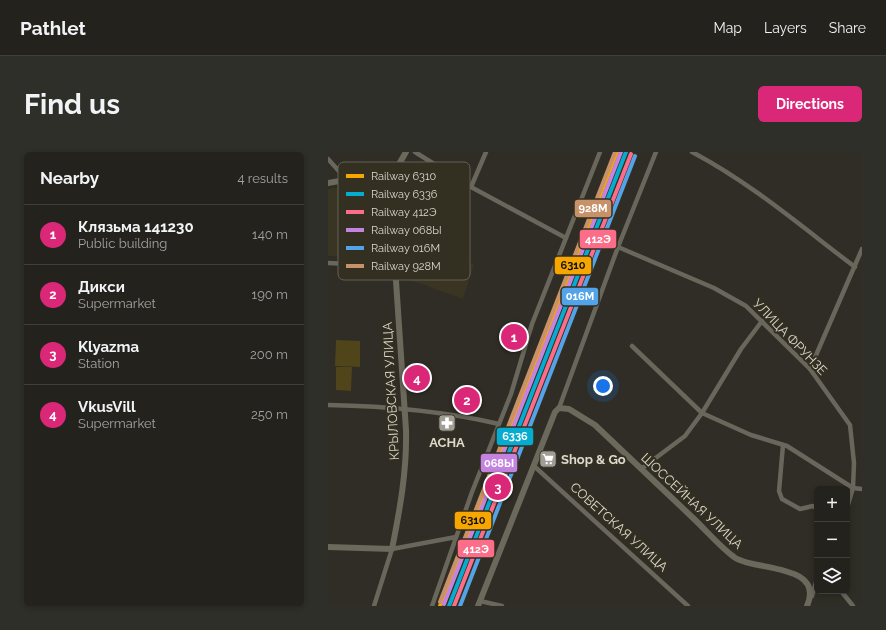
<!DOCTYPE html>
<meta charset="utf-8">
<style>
body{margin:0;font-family:Raleway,sans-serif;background:#2f2f29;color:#f1f3f6}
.controls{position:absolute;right:12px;bottom:12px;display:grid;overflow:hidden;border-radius:6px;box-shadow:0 2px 6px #0003}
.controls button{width:36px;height:36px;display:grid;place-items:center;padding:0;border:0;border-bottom:1px solid #403f3b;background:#23221c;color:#f1f3f6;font:20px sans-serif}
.you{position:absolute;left:275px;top:234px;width:14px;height:14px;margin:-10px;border:3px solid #fff;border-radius:50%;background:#1a73e8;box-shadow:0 0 0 6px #1a73e833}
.badge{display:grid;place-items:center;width:26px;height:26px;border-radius:50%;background:#db2777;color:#fff;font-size:13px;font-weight:700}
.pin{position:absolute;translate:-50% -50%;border:2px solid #fff;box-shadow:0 1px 4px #0006}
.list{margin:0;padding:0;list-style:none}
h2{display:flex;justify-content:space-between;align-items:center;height:52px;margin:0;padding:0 16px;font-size:17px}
h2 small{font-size:13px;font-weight:400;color:#a3a4a3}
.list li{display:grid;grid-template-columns:26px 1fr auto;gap:12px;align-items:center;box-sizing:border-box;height:60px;padding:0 16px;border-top:1px solid #403f3b}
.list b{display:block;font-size:15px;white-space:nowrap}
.list p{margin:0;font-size:13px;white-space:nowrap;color:#a3a4a3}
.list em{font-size:13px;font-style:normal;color:#a3a4a3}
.icon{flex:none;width:22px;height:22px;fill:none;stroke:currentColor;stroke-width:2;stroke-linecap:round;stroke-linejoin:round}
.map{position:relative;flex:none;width:534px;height:454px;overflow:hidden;border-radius:6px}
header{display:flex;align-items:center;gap:24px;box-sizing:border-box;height:56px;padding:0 20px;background:#23221c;border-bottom:1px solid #403f3b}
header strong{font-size:19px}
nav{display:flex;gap:22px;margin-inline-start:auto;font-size:14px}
.intro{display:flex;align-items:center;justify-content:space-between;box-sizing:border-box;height:96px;padding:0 24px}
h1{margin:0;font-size:28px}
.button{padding:10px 18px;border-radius:6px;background:#db2777;color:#fff;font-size:14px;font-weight:700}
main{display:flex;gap:24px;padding:0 24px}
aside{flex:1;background:#23221c;border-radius:6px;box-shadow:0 2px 6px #0003}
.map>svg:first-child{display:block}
.built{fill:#393522}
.garden{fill:#4f441a}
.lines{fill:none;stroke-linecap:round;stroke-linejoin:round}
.street{stroke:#69665c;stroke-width:4.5}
.secondary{stroke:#6b685c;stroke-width:6}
.rail-1-casing{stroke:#332f21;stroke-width:7}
.rail-2-casing{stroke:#332f21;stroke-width:7}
.rail-3-casing{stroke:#332f21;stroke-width:7}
.rail-4-casing{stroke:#332f21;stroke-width:7}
.rail-5-casing{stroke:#332f21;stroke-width:7}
.rail-6-casing{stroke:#332f21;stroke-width:7}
.rail-1{stroke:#f7a600;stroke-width:4}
.rail-2{stroke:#06acd0;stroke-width:4}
.rail-3{stroke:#fb6d88;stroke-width:4}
.rail-4{stroke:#c483df;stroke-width:4}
.rail-5{stroke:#53a3e8;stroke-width:4}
.rail-6{stroke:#c7916a;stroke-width:4}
.labels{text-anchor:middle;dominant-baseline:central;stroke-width:4;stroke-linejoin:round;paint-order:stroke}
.street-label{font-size:13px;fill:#dbd9d0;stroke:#332f21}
.poi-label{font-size:13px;font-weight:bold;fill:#dbd9d0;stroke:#332f21}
.key{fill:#332f21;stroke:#656256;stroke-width:1}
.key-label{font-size:11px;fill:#dbd9d0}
.line-badge{stroke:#332f21;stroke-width:1.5}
.badge-label{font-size:11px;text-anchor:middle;font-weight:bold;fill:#fff}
.pale-badge-label{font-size:11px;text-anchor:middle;font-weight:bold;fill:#111}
</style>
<header>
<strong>Pathlet</strong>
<nav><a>Map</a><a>Layers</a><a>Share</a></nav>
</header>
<div class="intro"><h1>Find us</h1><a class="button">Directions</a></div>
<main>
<aside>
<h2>Nearby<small>4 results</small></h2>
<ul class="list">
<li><span class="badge">1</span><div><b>Клязьма 141230</b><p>Public building</p></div><em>140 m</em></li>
<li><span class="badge">2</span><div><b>Дикси</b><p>Supermarket</p></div><em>190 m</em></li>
<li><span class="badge">3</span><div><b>Klyazma</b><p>Station</p></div><em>200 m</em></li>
<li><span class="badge">4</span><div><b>VkusVill</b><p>Supermarket</p></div><em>250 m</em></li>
</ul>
</aside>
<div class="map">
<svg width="534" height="454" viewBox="0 0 534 454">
<rect width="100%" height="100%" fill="#2f2d25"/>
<!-- built -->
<g class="built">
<path d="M50 29 52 105 0 104V37Z"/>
<path d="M73 81 123 105 146 112 135 147 74 125Z"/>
</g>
<!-- garden -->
<g class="garden">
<path d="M8 188 32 189V215L7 214Z"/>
<path d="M8 215H24L23 239 8 238Z"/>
</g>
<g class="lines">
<!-- street -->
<g class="street">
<path d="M87 0 143 35 238 86"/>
<path d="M364 0C423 31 474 75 527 115"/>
<path d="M0 7 18 27"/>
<path d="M143 35 158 0"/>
<path d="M290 95 386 136 418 154 482 217 522 273 526 311 525 336 519 356"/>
<path d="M0 111 67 114"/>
<path d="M304 194 374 261 423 283 459 294 525 336 534 337"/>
<path d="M482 217 534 97"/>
<path d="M0 253C58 254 115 259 171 272"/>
<path d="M231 256 290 95 328 0"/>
<path d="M455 293 451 339 454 347 472 357 485 354 489 357"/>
<path d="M206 314 360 454"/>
<path d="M313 317 357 284 374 261 413 197 434 169"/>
<path d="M513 439 525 454"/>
<path d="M484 444 489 427"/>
<path d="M152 449 174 454"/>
<path d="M46 454 64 397 128 385"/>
<path d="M104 454 144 340 183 242 204 172 272 0"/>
</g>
<!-- secondary -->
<g class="secondary">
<path d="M67 19 78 0"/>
<path d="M0 31 67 19"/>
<path d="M0 395 64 397C72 357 79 318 78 278L67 114V19"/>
<path d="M150 454 227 260 231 256 241 257 267 273C300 304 332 335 364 365 378 378 391 394 406 405 424 419 498 411 479 454"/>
</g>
<defs>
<path id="rail-1" d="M112 454 289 0"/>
<path id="rail-2" d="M121 454 298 0"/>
<path id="rail-3" d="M126 454 303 2"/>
<path id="rail-4" d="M116 452 293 0"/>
<path id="rail-5" d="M132 454 307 4"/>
<path id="rail-6" d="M112 450 287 0"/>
</defs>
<!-- rail-1 casing -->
<use href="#rail-1" class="rail-1-casing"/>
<!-- rail-2 casing -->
<use href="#rail-2" class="rail-2-casing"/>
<!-- rail-3 casing -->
<use href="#rail-3" class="rail-3-casing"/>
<!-- rail-4 casing -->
<use href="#rail-4" class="rail-4-casing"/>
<!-- rail-5 casing -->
<use href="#rail-5" class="rail-5-casing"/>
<!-- rail-6 casing -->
<use href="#rail-6" class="rail-6-casing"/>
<!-- rail-1 -->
<use href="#rail-1" class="rail-1"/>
<!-- rail-2 -->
<use href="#rail-2" class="rail-2"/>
<!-- rail-3 -->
<use href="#rail-3" class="rail-3"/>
<!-- rail-4 -->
<use href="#rail-4" class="rail-4"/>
<!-- rail-5 -->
<use href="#rail-5" class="rail-5"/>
<!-- rail-6 -->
<use href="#rail-6" class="rail-6"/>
</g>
<!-- icons -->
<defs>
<symbol id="pharmacy-square" viewBox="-11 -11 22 22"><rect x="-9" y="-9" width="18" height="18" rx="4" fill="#9f9d94" stroke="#332f21"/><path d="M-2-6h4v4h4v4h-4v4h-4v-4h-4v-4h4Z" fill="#fff"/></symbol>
<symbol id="supermarket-square" viewBox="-11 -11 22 22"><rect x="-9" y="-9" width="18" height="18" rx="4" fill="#9f9d94" stroke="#332f21"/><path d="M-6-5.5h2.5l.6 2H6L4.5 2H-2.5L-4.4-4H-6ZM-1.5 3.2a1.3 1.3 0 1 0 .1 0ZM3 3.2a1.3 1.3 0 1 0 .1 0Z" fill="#fff"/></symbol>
</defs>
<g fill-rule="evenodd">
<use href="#pharmacy-square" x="109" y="261" width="20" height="20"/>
<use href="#supermarket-square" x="210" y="297" width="20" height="20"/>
</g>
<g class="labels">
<!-- street labels -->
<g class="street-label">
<text transform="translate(462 185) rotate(46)">УЛИЦА ФРУНЗЕ</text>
<text transform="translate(63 239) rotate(-93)">КРЫЛОВСКАЯ УЛИЦА</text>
<text transform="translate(364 349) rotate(43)">ШОССЕЙНАЯ УЛИЦА</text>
<text transform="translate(291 375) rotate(42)">СОВЕТСКАЯ УЛИЦА</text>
</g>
<!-- poi labels -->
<g class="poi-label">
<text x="119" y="290">АСНА</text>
<text x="233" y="307" text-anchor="start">Shop &amp; Go</text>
</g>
</g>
<!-- legend -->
<rect x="10" y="10" width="132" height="118" rx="6" class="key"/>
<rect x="18" y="22" width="18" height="4" fill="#f7a600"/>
<rect x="18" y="40" width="18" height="4" fill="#06acd0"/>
<rect x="18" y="58" width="18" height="4" fill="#fb6d88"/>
<rect x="18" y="76" width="18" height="4" fill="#c483df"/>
<rect x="18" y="94" width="18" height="4" fill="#53a3e8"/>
<rect x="18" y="112" width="18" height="4" fill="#c7916a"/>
<g class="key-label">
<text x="43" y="28">Railway 6310</text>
<text x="43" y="46">Railway 6336</text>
<text x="43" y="64">Railway 412Э</text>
<text x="43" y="82">Railway 068Ы</text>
<text x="43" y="100">Railway 016М</text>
<text x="43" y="118">Railway 928М</text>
</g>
<g class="line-badge">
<rect x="246" y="47" width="38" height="19" rx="4" fill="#c7916a"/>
<rect x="251" y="77" width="38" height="20" rx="4" fill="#fb6d88"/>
<rect x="226" y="104" width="38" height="19" rx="4" fill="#f7a600"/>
<rect x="233" y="135" width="38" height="19" rx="4" fill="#53a3e8"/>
<rect x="168" y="275" width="38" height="19" rx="4" fill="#06acd0"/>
<rect x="152" y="301" width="38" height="20" rx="4" fill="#c483df"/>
<rect x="126" y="359" width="38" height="19" rx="4" fill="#f7a600"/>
<rect x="129" y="387" width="38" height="19" rx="4" fill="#fb6d88"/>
</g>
<g class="badge-label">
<text x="265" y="60">928М</text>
<text x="270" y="91">412Э</text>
<text x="252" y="148">016М</text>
<text x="187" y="288">6336</text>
<text x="171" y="315">068Ы</text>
<text x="148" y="401">412Э</text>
</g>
<g class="pale-badge-label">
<text x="245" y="117">6310</text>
<text x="145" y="372">6310</text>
</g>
</svg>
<div class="controls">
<button>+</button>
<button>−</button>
<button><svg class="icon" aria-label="layers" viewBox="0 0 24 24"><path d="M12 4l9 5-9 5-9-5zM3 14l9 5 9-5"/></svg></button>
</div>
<div class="you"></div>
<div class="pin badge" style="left:186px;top:185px">1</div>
<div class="pin badge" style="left:139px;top:248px">2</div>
<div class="pin badge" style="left:170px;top:335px">3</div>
<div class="pin badge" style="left:89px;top:226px">4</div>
</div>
</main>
